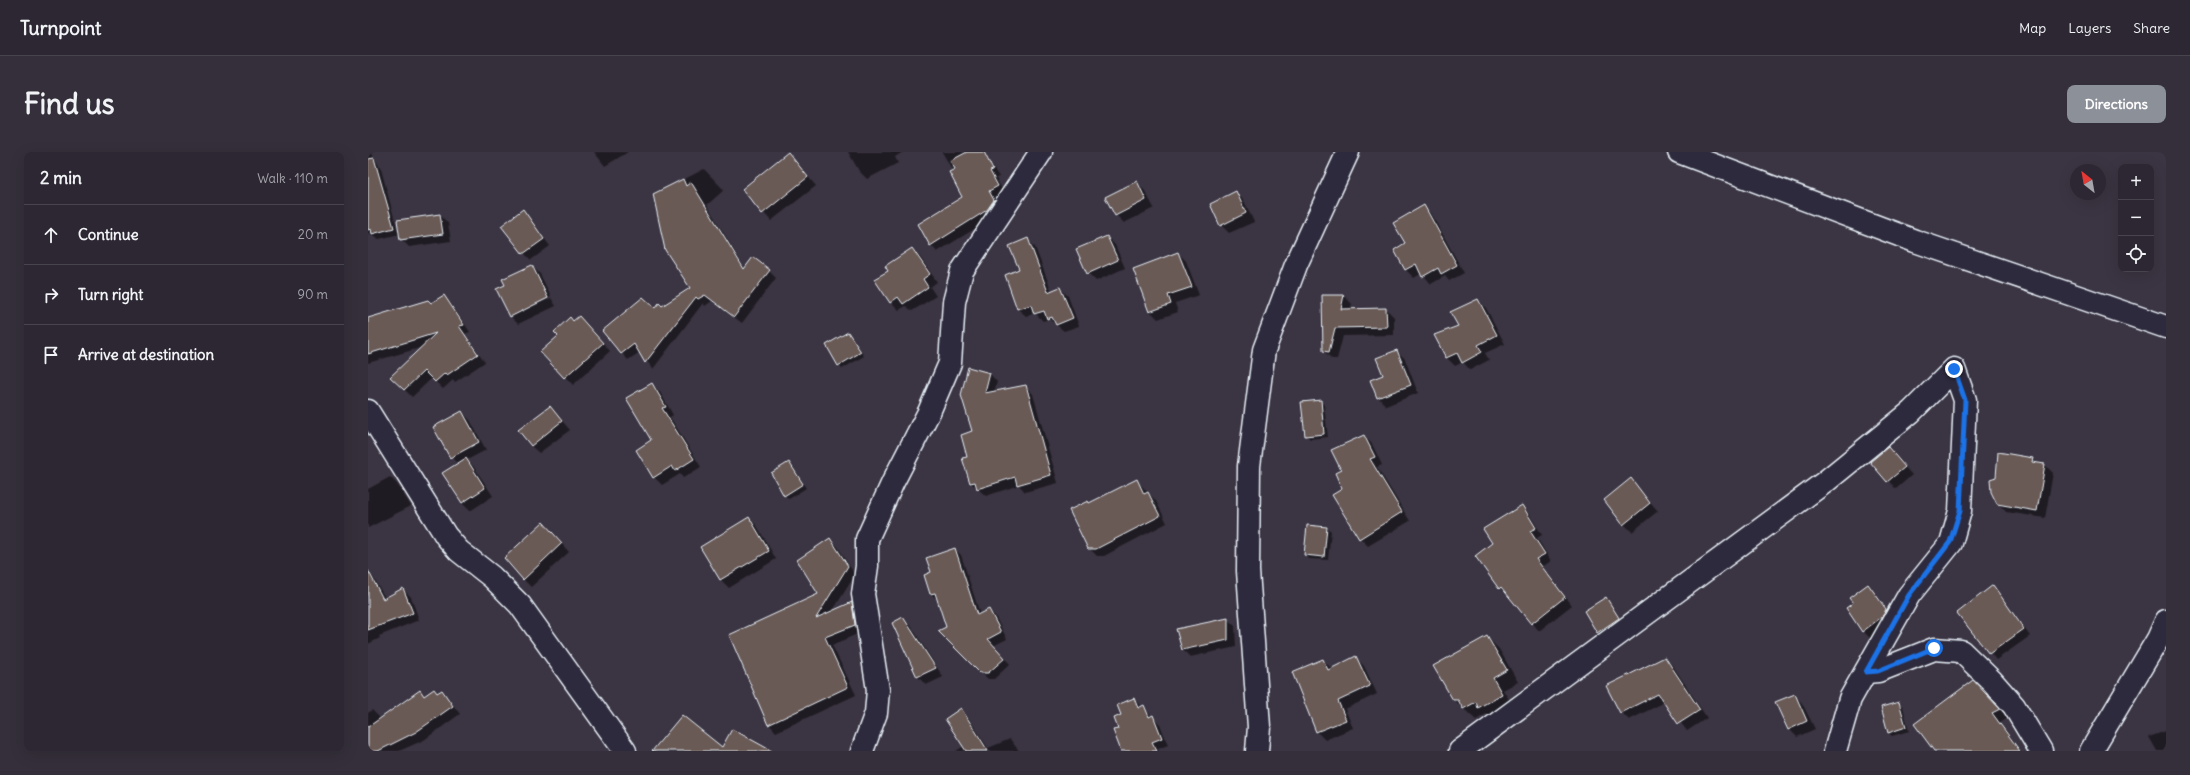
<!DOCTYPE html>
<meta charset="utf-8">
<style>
body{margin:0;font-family:Delius,sans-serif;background:#342f3a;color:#f1f3f6}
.controls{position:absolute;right:12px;top:12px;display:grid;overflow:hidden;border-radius:8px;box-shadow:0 4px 16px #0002}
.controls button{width:36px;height:36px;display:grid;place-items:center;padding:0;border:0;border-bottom:1px solid #48444d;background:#2c2732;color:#f1f3f6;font:20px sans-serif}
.compass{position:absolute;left:1702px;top:12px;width:36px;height:36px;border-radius:50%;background:#2c2732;box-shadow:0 4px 16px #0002;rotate:329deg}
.stop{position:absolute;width:12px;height:12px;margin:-9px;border:3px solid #1a73e8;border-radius:50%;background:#fff}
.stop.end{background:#1a73e8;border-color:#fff;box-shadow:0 1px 4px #0008}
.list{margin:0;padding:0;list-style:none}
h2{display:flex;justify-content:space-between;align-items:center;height:52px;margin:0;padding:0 16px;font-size:17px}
h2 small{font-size:13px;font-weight:400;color:#a6a5ac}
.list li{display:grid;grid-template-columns:26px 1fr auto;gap:12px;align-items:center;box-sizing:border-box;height:60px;padding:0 16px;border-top:1px solid #48444d}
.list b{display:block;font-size:15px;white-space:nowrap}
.list em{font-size:13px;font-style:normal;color:#a6a5ac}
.icon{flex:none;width:22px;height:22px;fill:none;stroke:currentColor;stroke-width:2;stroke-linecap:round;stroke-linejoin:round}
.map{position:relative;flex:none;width:1798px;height:599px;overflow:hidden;border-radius:8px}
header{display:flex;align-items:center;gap:24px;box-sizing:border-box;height:56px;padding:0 20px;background:#2c2732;border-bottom:1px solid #48444d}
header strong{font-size:19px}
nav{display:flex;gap:22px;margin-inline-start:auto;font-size:14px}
.intro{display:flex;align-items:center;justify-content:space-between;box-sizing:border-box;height:96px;padding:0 24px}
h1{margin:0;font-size:28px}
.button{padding:10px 18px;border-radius:8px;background:#8c9099;color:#fff;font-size:14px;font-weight:700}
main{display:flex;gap:24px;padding:0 24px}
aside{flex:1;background:#2c2732;border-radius:8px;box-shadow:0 4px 16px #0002}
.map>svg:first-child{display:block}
.shadow{fill:#0007}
.building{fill:#6a5a57;stroke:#e8f1f8}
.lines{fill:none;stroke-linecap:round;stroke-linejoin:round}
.minor-casing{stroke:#e8f1f8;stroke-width:25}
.minor{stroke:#2f2a3d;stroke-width:22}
.route{stroke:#1a73e8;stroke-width:5}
</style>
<header>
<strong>Turnpoint</strong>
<nav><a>Map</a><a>Layers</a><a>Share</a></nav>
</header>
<div class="intro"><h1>Find us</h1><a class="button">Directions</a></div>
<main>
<aside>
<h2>2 min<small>Walk · 110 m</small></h2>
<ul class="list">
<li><svg class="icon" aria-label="ahead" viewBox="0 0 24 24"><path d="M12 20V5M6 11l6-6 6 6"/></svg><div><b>Continue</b></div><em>20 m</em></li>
<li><svg class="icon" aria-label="right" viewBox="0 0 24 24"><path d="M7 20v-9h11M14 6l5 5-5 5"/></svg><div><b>Turn right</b></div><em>90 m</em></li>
<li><svg class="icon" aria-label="arrive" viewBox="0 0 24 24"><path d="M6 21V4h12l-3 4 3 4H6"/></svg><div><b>Arrive at destination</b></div></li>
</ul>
</aside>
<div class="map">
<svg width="1798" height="599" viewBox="0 0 1798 599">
<rect width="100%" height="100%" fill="#3b3442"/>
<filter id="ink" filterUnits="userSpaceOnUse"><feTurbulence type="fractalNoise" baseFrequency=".025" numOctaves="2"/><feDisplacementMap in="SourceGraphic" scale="8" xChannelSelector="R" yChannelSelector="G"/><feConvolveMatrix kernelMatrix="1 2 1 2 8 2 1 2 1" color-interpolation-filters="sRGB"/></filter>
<g filter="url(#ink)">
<!-- shadow -->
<g class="shadow">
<path d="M0 0H3L13 17 30 80 72 63 80 71 83 89 41 95 33 87 32 82 11 87 0 81Z"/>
<path d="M226 0H260L237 14Z"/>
<path d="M480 0H535L527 5 530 11 499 27 491 19Z"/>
<path d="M574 0H615L631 25 628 26 636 41 627 46 632 55 626 65 569 100 563 93 596 45 585 19Z"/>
<path d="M420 1 448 34 403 69 375 37Z"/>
<path d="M336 17 356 38 339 53 377 117 401 119 408 126 374 171 344 149 337 154 335 151 285 217 272 200 260 208 235 179 294 155 324 136 286 43Z"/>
<path d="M769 31 777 39 786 56 756 71 748 63Z"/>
<path d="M868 41 876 49 886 70 861 81 853 73Z"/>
<path d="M1056 55 1064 63 1096 121 1081 129 1077 124 1063 132 1054 121 1046 126 1038 118 1027 98 1038 92Z"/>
<path d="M155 59 182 94 163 108 156 101Z"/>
<path d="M739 85 747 93 757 116 728 129 720 121Z"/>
<path d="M660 88 667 95 684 140 692 137 700 144 711 174 696 179 681 167 675 169 667 161 658 164 650 157 638 123 652 118Z"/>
<path d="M544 97 552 105 569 130 562 135 568 144 544 159 538 154 531 158 523 150 521 119Z"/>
<path d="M810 101 818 109 831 143 807 151 810 160 790 167 782 159Z"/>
<path d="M164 114 172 122 183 144 144 162V164L183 146 188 154 150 172 142 164 138 133Z"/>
<path d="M75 144 83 152 102 180 97 182 117 210 87 230 85 228 75 237 64 226 44 245 24 225 55 195 0 211V167L63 152Z"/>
<path d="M956 144H976L984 152 982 157H1018L1026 165V183L975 184 969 207H964L956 199Z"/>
<path d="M1110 148 1118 156 1137 192 1117 201 1121 208 1102 218 1095 210 1087 214 1079 206 1068 184 1091 174Z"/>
<path d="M205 170 219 173 242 199 205 233 174 200Z"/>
<path d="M480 181 496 204 474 217 471 213Z"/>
<path d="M1029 199 1037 207 1050 241 1018 254 1010 245Z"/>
<path d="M601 217 622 222 629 230 626 240 658 235 665 242 690 331 657 340 651 333 618 344 603 331 596 306 600 305 605 280Z"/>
<path d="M284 232 292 240 305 263 302 265 333 315 315 326 312 322 294 333 286 325Z"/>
<path d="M952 249 956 253 960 285 942 287 938 283Z"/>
<path d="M182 255 202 278 171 301 163 294Z"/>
<path d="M94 260 102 268 118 298 99 308 106 315 125 344 102 359 94 351 76 322 90 312 83 305Z"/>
<path d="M996 284 1004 292 1014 313 1009 315 1042 369 1000 394 992 386 976 337 974 319Z"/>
<path d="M1520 296 1544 323 1528 337 1503 310Z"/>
<path d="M1664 307 1670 312 1677 313 1685 321 1677 366 1638 360 1630 351Z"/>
<path d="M421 311 438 336 421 347 417 343Z"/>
<path d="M22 325 29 332 43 354 0 376V337Z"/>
<path d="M768 328 788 349 799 371 736 404H729L721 396 722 352Z"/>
<path d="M1263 328 1290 359 1264 380 1256 372Z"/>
<path d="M1154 354 1161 362 1174 383 1169 386 1183 409 1174 415 1204 453 1171 479 1141 442 1139 443 1132 436 1125 391Z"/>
<path d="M381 366 389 374 408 407 361 436 353 428 333 395Z"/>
<path d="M959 376 963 379 960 408 941 407 937 403Z"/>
<path d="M183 380 201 400 163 435 155 427Z"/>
<path d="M462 388 470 395 487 423 464 460 483 452 491 459 494 480 464 493 488 543 408 580 401 572 451 442Z"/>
<path d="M587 397 593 403 612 462 620 458 627 464 639 487 625 494 642 512 626 527H620L571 479 579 476 570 448 563 442 564 421Z"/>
<path d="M0 417 18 447 35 437 43 445 51 468 11 484 12 486 0 492Z"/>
<path d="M1500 434 1526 466 1522 472 1503 487 1495 479 1486 451Z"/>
<path d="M1625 435 1662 484 1628 508 1590 461Z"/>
<path d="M1238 446 1254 471 1234 484 1230 480Z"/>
<path d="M535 466 543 474 575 525 558 533 550 525 525 471Z"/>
<path d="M859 467 867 474 868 495 822 505 814 497Z"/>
<path d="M1119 485 1131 497 1150 530 1135 538 1145 554 1123 567 1118 562 1108 568 1085 547Z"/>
<path d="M988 506 996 514 1009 542 977 557 985 576 957 588 949 580 925 521 955 508 964 517Z"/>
<path d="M1297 506 1305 514 1339 566 1319 579 1297 550 1261 568 1253 560Z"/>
<path d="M1614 538 1640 566 1632 571 1653 599H1567Z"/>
<path d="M74 539 92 562 56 588 31 599H0V561L4 558 13 567 57 545Z"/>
<path d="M1426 543 1434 551 1447 577 1429 585 1421 577Z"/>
<path d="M766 547 792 572 800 593 790 597 791 599H761L754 564Z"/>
<path d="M1531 551 1535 555 1541 579 1524 584 1520 580Z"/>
<path d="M593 558 600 565 620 596 642 587 651 599H588L596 594Z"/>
<path d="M1798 579V599H1789L1781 585Z"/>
</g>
<!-- building -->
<g class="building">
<path d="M420 0 440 25 394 62 374 37Z"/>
<path d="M599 0H616L625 18 622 19 630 34 621 39 626 48 619 58 562 94 550 72 594 45 581 20 587 17 582 9Z"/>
<path d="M6 6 26 76 4 82 3 77 0 78V7Z"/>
<path d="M315 27 318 34 323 30 376 117 385 105 402 118 366 165 337 143 330 147 328 145 277 211 266 192 253 202 234 179 275 145 287 156 291 151 294 154 322 136 297 98 285 42Z"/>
<path d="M769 29 778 48 747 64 737 45Z"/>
<path d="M868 39 878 61 852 74 842 52Z"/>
<path d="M1056 53 1089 113 1073 122 1070 116 1054 125 1048 112 1037 118 1026 98 1037 91 1025 71Z"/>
<path d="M155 57 176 87 155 102 133 74Z"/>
<path d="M72 62 75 82 32 88 29 68Z"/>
<path d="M739 84 750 108 719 122 708 97Z"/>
<path d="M660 86 680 140 692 135 705 166 688 173 684 165 679 167 676 159 666 162 663 153 649 157 637 123 651 117 641 94Z"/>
<path d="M544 96 562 122 555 127 560 135 535 152 530 145 522 151 506 127 520 119 517 114Z"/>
<path d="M810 100 824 135 800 143 803 152 781 160 765 117Z"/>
<path d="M164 113 180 146 142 165 128 137 137 133 134 127Z"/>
<path d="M76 143 96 173 91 174 110 202 79 223 77 221 67 230 56 219 36 238 22 225 68 181 0 202V166L60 148 63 151Z"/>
<path d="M954 143H976L973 157 1018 156 1019 175 967 176 961 200 955 199Z"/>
<path d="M1110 147 1129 183 1110 193 1114 200 1094 211 1089 201 1078 206 1066 183 1090 174 1082 160Z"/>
<path d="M211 164 235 191 196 226 172 200 190 184 186 180 202 165 205 169Z"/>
<path d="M480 180 493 200 470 214 458 193Z"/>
<path d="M1029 198 1043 233 1009 246 1002 228 1015 223 1008 206Z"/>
<path d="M600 215 622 221 617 241 658 233 683 323 649 333 647 325 609 337 607 330 602 331 594 306 599 305 593 283 604 279 593 243Z"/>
<path d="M284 231 298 255 294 256 326 307 307 319 304 314 285 326 268 298 283 288 258 246Z"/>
<path d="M953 248 956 282 937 284 933 250Z"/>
<path d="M182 254 194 269 163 294 150 278Z"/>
<path d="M94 259 111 290 82 306 65 275Z"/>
<path d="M996 283 1007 305 1002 307 1034 360 991 387 964 343 974 337 967 321 973 318 963 298Z"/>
<path d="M1520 295 1537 315 1519 330 1502 310Z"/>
<path d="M1630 300 1665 306 1664 310 1677 312 1669 359 1629 352 1623 340 1622 327 1628 325Z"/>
<path d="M98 306 117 336 94 351 74 321Z"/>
<path d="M421 310 435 332 416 344 403 321Z"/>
<path d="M1263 326 1282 351 1255 373 1236 348Z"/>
<path d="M769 327 776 342 780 340 792 364 728 397H720L701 358 720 349 721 351Z"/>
<path d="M1154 353 1168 376 1162 379 1177 402 1168 407 1197 445 1163 472 1133 435 1131 437 1107 404 1124 391 1115 377Z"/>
<path d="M381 365 401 399 352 428 332 395Z"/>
<path d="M175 370 194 391 155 428 136 406Z"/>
<path d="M939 373 959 375 956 405 936 403Z"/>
<path d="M462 386 480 414 448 466 484 450 487 473 457 485 480 535 400 573 361 483 450 442 429 408Z"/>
<path d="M587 396 609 463 621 457 633 480 620 487 637 506 620 521H612L570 479 578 475 567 441 562 442 556 423 563 420 558 406Z"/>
<path d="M0 418 15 447 35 436 45 461 0 478Z"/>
<path d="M1500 432 1518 457 1515 464 1494 480 1478 456 1485 451 1481 446Z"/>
<path d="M1625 433 1656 477 1621 502 1589 461Z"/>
<path d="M1238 445 1251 466 1229 481 1216 459Z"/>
<path d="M535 465 568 516 549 525 524 471Z"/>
<path d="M860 466V488L814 498 808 477Z"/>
<path d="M1119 484 1139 518 1125 526 1134 542 1110 556 1108 550 1095 557 1090 548H1085L1065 514Z"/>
<path d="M988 504 1002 534 970 549 978 568 948 580 924 520 955 507 960 518Z"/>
<path d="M1297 505 1332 558 1310 572 1290 542 1252 561 1238 534Z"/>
<path d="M1605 528 1632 557 1624 561 1652 599H1566L1546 572Z"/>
<path d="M66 537 69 541 74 538 85 554 48 580 10 599H0V575L52 538 56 544Z"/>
<path d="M1427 542 1439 569 1420 578 1407 550Z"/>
<path d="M766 546 770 556 776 553 781 565 785 563 794 586 784 590 789 599H753L745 578 750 577 746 566 753 563 749 553Z"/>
<path d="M1531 550 1538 575 1520 581 1513 555Z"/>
<path d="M593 556 620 599H598L577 567Z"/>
<path d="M314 563 354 595 364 577 404 599H284Z"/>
</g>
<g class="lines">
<defs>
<g id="minor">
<path d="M1311 0 1547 89 1798 175"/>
<path d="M0 259 78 384 91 399 124 425 152 453 257 599"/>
<path d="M1498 520 1510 519 1566 497 1593 499 1624 529 1646 554 1673 599"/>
<path d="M494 599 508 561 510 538 495 442 499 414V387L525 330 561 260 582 211 586 150 594 119 673 0"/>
<path d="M889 599 891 575 880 419 881 314 896 198 928 113 980 0"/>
<path d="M1092 599 1457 330 1543 260 1586 217 1597 248 1592 359 1583 391 1541 443 1482 547 1467 599"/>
<path d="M1723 599 1790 487 1798 469"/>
</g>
</defs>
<!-- minor casing -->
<use href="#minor" class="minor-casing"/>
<!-- minor -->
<use href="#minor" class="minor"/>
</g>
</g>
<g class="lines" filter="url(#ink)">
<!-- route -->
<path class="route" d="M1566 496 1510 519 1498 520 1541 443 1582 390 1592 359 1597 248 1586 217"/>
</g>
</svg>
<div class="controls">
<button>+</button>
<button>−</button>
<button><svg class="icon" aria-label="locate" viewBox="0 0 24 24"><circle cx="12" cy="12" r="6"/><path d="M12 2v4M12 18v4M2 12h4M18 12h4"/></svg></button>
</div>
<svg class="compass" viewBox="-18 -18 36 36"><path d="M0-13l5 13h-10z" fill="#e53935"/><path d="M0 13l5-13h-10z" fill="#a6a5ac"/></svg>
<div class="stop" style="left:1566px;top:496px"></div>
<div class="stop end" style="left:1586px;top:217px"></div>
</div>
</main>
